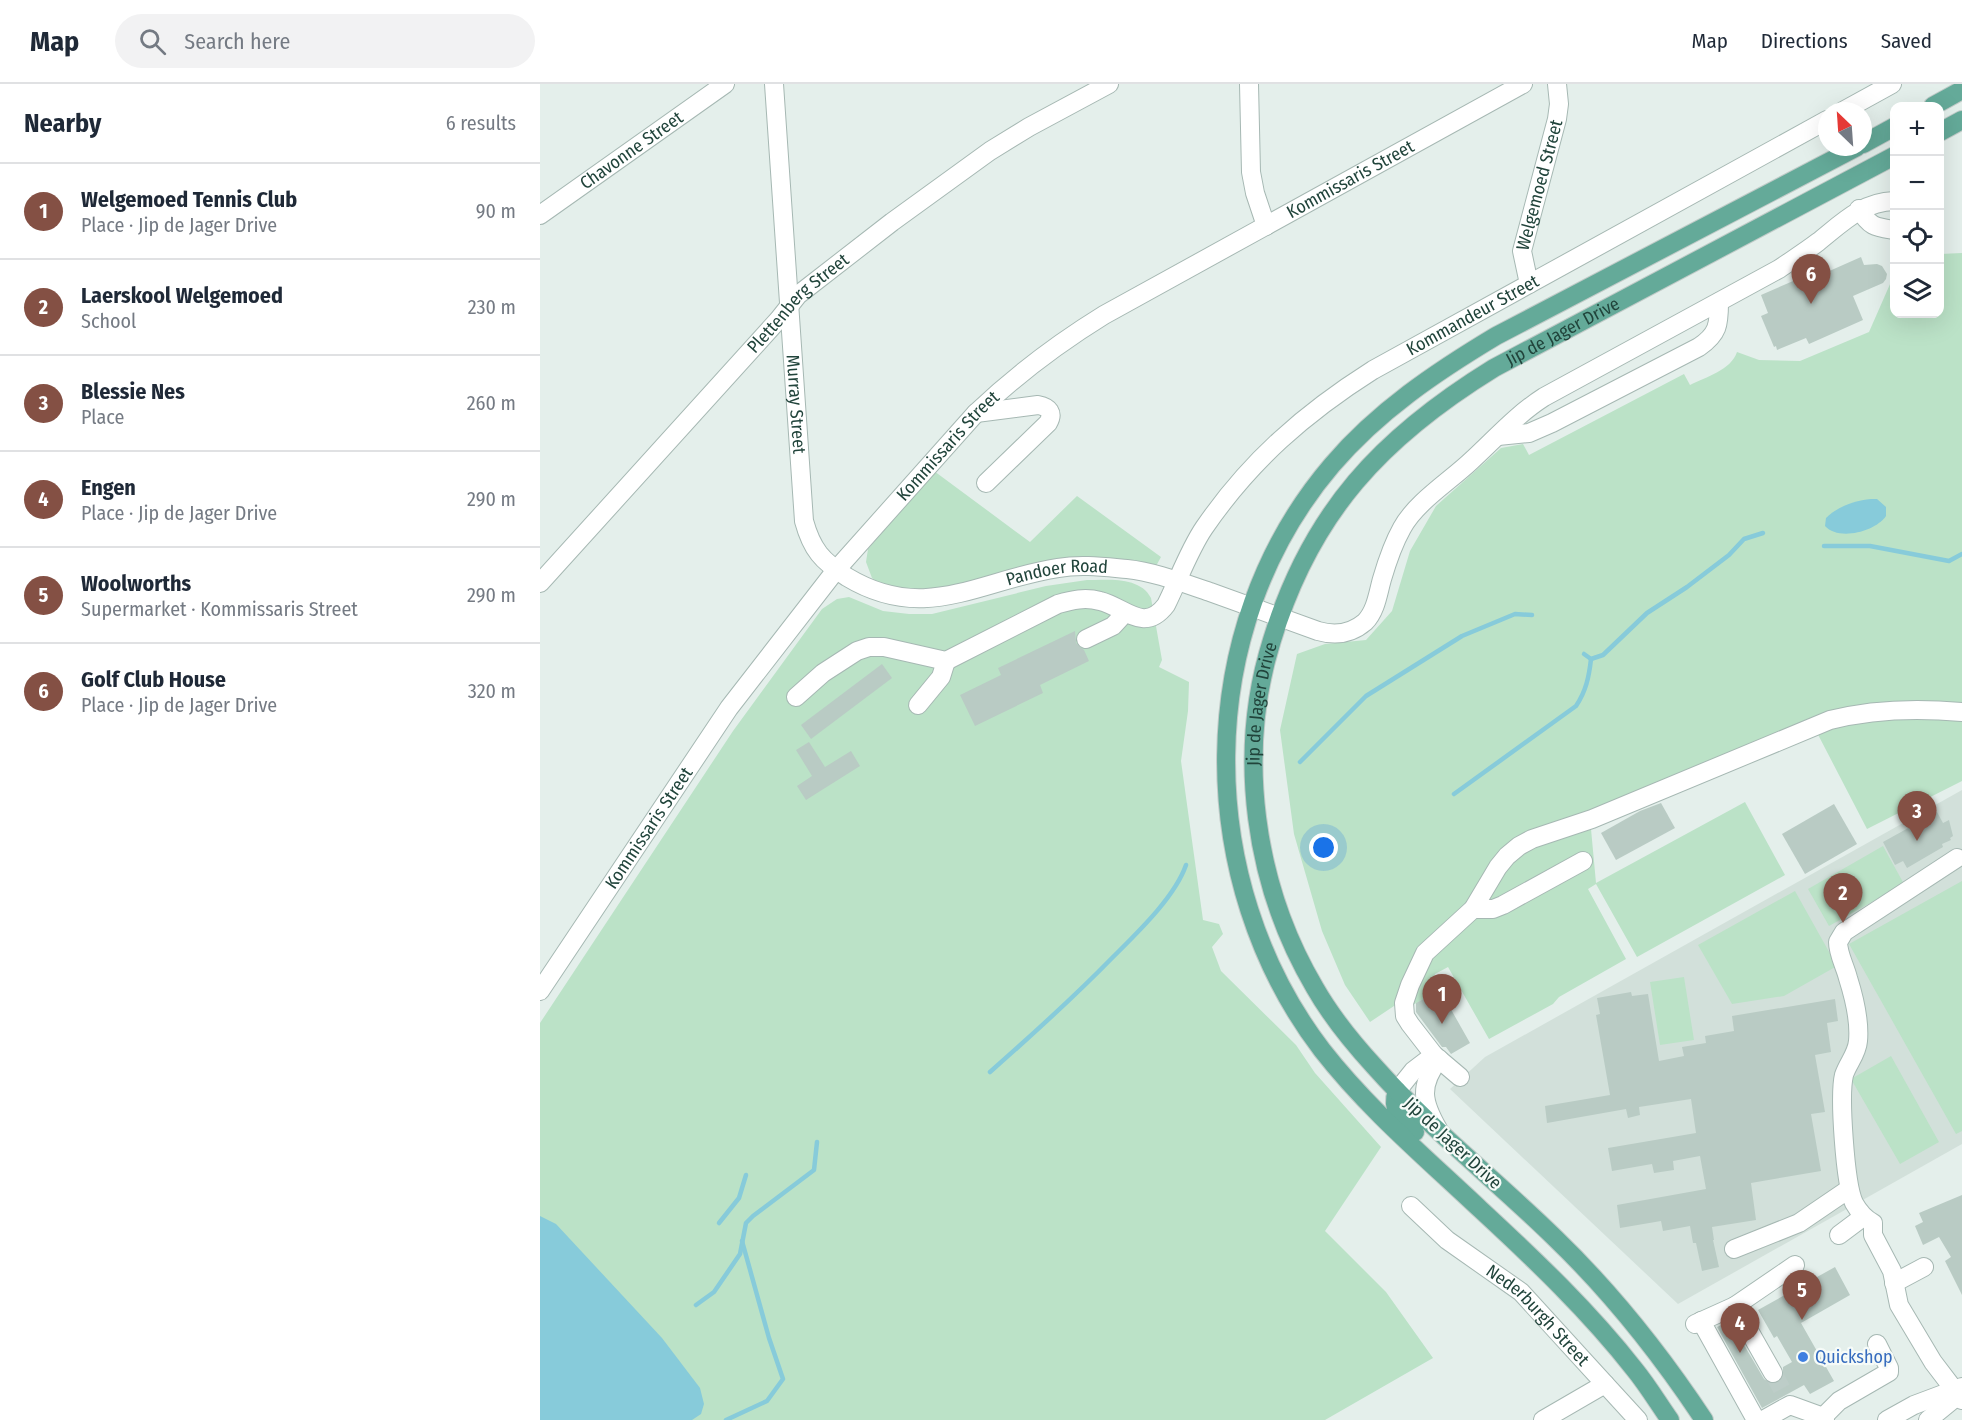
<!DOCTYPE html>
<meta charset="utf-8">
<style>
body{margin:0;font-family:"Fira Sans Condensed",sans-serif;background:#f2f2f3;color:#1f2937}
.controls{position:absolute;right:18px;top:18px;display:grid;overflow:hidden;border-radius:12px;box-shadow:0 6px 24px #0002}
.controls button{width:54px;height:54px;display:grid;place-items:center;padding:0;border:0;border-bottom:2px solid #e0e1e3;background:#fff;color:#1f2937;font:30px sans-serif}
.compass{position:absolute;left:1278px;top:18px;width:54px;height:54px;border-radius:50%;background:#fff;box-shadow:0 6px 24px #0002;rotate:335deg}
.you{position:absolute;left:784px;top:764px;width:21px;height:21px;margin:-15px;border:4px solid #fff;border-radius:50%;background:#1a73e8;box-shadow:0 0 0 9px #1a73e833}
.badge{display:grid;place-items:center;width:39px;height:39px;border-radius:50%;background:#845044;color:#fff;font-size:20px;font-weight:700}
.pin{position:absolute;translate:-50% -50px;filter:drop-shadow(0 2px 3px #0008)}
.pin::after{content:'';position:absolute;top:32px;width:21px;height:18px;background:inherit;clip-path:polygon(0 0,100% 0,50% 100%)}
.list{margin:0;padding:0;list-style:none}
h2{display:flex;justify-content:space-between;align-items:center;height:78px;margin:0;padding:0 24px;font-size:26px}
h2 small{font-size:20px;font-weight:400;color:#747a83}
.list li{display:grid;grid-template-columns:39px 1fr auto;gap:18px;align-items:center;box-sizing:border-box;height:96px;padding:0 24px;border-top:2px solid #e0e1e3}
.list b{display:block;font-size:22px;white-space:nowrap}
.list p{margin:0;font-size:20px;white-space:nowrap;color:#747a83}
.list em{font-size:20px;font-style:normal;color:#747a83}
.icon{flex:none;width:33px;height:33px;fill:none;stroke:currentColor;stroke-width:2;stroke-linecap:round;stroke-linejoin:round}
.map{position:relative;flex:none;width:1422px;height:1336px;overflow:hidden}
header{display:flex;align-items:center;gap:36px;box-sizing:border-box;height:84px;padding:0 30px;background:#fff;border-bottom:2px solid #e0e1e3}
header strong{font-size:28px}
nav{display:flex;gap:33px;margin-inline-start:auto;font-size:21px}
.search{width:420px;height:54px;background:#f2f2f3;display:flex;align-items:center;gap:15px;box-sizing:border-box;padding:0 21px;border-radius:33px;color:#747a83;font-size:22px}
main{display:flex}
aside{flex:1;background:#fff}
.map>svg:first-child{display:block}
.built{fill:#d2e0da}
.green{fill:#bbe2c7}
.water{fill:#87cbda}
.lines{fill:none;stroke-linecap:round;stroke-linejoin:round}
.stream{stroke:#87cbda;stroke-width:4.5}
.building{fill:#b9cbc4}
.minor-tunnel{stroke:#bdcdc8;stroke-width:18;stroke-dasharray:18 9;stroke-linecap:butt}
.minor-casing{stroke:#a6b8b3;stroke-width:20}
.major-casing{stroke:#c1cbc8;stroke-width:20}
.minor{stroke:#fff;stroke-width:18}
.major{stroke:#64aa99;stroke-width:18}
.shop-dot{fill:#3f7fe0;stroke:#f6fbf8;stroke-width:2}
.labels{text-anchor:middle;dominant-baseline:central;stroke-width:4.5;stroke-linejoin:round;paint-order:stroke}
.street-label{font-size:18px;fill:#21443b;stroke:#f6fbf8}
.shop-label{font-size:18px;fill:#366cbe;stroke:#f6fbf8;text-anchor:start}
</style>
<header>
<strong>Map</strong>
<div class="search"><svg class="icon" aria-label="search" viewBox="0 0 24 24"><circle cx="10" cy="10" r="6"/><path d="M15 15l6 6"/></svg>Search here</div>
<nav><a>Map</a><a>Directions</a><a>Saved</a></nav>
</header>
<main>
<aside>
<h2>Nearby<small>6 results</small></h2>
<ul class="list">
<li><span class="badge">1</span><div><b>Welgemoed Tennis Club</b><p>Place · Jip de Jager Drive</p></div><em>90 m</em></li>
<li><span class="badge">2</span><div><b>Laerskool Welgemoed</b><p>School</p></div><em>230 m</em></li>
<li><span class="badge">3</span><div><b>Blessie Nes</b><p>Place</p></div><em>260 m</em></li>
<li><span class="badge">4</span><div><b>Engen</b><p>Place · Jip de Jager Drive</p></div><em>290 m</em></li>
<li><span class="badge">5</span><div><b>Woolworths</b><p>Supermarket · Kommissaris Street</p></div><em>290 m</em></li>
<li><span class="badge">6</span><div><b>Golf Club House</b><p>Place · Jip de Jager Drive</p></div><em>320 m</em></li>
</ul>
</aside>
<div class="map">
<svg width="1422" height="1336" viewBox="0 0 1422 1336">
<rect width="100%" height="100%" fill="#e4efeb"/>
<!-- built -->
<path class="built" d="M1422 706V1060L1138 1220 910 1005 945 973Z"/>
<!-- green -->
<g class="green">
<path d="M1422 169V697L1327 745 1272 639 1177 678 1051 745 1056 799 1205 718 1245 791 1097 873 1056 800 1048 805 1086 875 1019 913 1013 920 949 955 908 883 895 890 891 900 896 908 871 922 860 918 830 938 805 901 782 847 754 750 740 646 757 570 785 560 826 556 852 527 870 467 896 422 961 364 983 360 989 371 1144 290 1150 301C1166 293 1191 286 1197 268L1219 276 1260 277 1329 248 1354 191V230H1400V170Z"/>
<path d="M394 387 490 458 537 412 621 473 616 482 492 481 408 503 367 506 339 499 332 494 326 478 328 465Z"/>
<path d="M547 496C567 496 600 492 611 514L622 576 619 583 649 598 648 627 641 677 663 836 679 840 683 850 672 863 681 887 756 961 775 989 841 1063 785 1147 846 1208 893 1274 785 1336H0V939L193 647 282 525 297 515 309 513 343 527 369 530H392L506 502Z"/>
<path d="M1343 762 1364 800 1289 842 1268 805Z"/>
<path d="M1422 797V1047L1416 1050 1309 860Z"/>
<path d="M1255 807 1297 882 1244 912 1192 920 1158 861Z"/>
<path d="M1144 893 1154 956 1120 961 1110 898Z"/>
<path d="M1351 972 1399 1058 1360 1080 1311 995Z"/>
</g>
<!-- water -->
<g class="water">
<path d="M1331 415H1337L1346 423V432C1335 448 1298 457 1285 442L1286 434C1297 423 1315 416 1331 415Z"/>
<path d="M0 1132 16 1140 122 1254 160 1304 164 1320 161 1330 152 1336H0Z"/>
</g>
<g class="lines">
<!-- stream -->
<g class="stream">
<path d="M1284 462H1330L1409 477 1422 470"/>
<path d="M1044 570 1051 575 1063 571 1107 529 1147 503 1189 471 1204 455 1223 449"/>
<path d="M760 678 826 612 922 552 975 530 992 531"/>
<path d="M914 710 1036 622C1046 607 1049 593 1051 575"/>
<path d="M450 988C492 951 533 914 572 874 597 849 635 813 646 781"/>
<path d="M179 1139 199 1114 206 1091"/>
<path d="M156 1221 174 1208 200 1170 206 1139 213 1132 274 1086 277 1058"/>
<path d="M186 1336 227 1317 243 1295 229 1254 202 1157"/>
</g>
</g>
<!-- building -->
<g class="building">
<path d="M1321 173 1324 181 1337 180 1342 182 1347 190 1346 195 1343 199 1313 212 1323 236 1269 260 1266 254 1237 266 1236 262 1234 263 1221 232 1228 229 1221 211 1267 191 1269 196Z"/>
<path d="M535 547 536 559 544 566 549 577 500 601 503 609 435 642 420 611 461 591 458 584Z"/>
<path d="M342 580 352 594 271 655 261 641Z"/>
<path d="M269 658 285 683 311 667 320 682 266 716 257 702 272 692 256 666Z"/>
<path d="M1121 719 1135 744 1076 776 1061 749 1100 727Z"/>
<path d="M1294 720 1317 760 1265 790 1242 750Z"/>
<path d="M1397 728 1403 739 1409 736 1413 752 1410 754 1411 756 1402 760 1403 763 1367 784 1363 777 1355 781 1343 758Z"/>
<path d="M900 906 930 959 911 970 906 963H902L876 928V919Z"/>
<path d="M1091 908 1092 912 1108 910 1119 977 1144 972 1142 963 1166 959 1165 952 1194 947 1192 932 1295 915 1298 937 1287 939 1291 968 1275 971 1285 1028 1271 1030 1281 1087 1211 1099 1216 1136 1172 1143 1174 1156H1173L1179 1183 1162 1187 1156 1159H1153L1150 1142 1123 1147 1121 1137 1080 1144 1077 1121 1166 1105 1160 1072 1133 1077 1134 1086 1114 1089 1112 1080 1072 1087 1068 1064 1156 1049 1151 1015 1099 1023 1100 1031 1088 1034 1086 1025 1007 1039 1005 1022 1070 1011 1056 931 1060 930 1057 914Z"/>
<path d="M1422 1111V1211L1405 1177 1411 1173 1399 1153 1383 1161 1375 1142 1383 1138 1379 1129Z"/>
<path d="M1295 1183 1310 1211 1261 1239 1294 1297 1270 1310 1264 1301 1222 1324 1177 1243 1190 1237 1224 1295 1232 1300 1238 1299 1243 1294V1283L1252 1278 1237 1252 1234 1254 1218 1226Z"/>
</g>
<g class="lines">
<!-- minor-tunnel -->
<path class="minor-tunnel" d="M1233 1289 1245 1311"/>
<defs>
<g id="minor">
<path id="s1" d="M234 0 264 437C272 466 282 477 307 493 385 540 439 496 518 484 541 480 564 483 587 485 615 488 643 499 670 508 706 521 742 534 778 547 795 552 811 550 825 538 836 527 838 509 842 495 847 478 853 460 862 444 876 418 910 397 931 377 955 355 976 331 1004 313L1239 185C1252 176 1265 168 1278 158 1302 139 1322 118 1354 117"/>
<path d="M709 0 711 88 715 109 726 142"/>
<path d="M1303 27 1352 0"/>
<path d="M1319 125C1330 143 1335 143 1354 146"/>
<path id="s2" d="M0 131 185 0"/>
<path id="s3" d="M989 200 982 167 1017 35 1019 20 1017 0"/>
<path d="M436 329 498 321C509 323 514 329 508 339L446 399"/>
<path d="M958 352 989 349 1012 339 1159 263C1178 250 1179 241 1179 218"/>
<path id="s4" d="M0 499 239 235 258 211 352 138 450 67 489 43 569 0"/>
<path d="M546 555 573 542 585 529"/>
<path id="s5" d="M256 613 283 589 317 567 329 563H344L406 577 518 520C532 516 545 513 560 517 585 523 604 550 626 521 638 497 649 466 664 444 710 377 765 329 833 286L1287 36"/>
<path d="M378 621 401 593 406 577"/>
<path d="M1417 774 1304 848 1298 858C1298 870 1305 882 1308 894 1314 913 1320 936 1318 957 1317 970 1308 979 1304 991 1299 1011 1305 1100 1314 1119 1319 1128 1324 1134 1333 1139V1151L1352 1187 1359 1221 1393 1278 1422 1316"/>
<path d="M933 825H953L963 821 1043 777"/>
<path id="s6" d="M0 907 189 624 296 486 436 329C475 292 517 260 564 231L983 0"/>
<path d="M920 993 894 971 870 940 865 932 864 919 870 901 885 869 933 825 958 783 967 772 979 762 992 755 1052 735 1290 636C1333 625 1378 624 1422 628"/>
<path d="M857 1007 873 987 894 971"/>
<path d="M898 1045C882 1017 879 1002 899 975"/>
<path id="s7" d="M871 1122 907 1156 981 1208 1065 1300 1003 1336"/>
<path d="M1299 1151 1323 1133"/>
<path d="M1194 1165 1259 1139 1309 1105"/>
<path d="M1354 1199 1384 1183"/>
<path d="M1195 1222 1255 1181"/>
<path d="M1161 1237 1216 1336"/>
<path d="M1155 1240 1195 1222 1233 1289"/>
<path d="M1065 1300 1098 1336"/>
<path d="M1283 1333 1299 1317 1349 1288V1284L1337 1260"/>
<path d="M1223 1336 1250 1321 1283 1333 1285 1336"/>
<path d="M1347 1336 1374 1321 1422 1303"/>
<path d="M1388 1336 1422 1308"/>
</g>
<g id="major">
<path d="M1393 22 1422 6"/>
<path d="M1400 48 1422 36"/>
<path d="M1323 60 1354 43"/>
<path d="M857 1007C850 1026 862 1036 875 1048"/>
<path d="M1130 1336C1118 1319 1108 1302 1095 1286 1049 1227 994 1175 940 1125 886 1074 828 1025 782 966 653 797 652 545 792 381 838 327 896 288 956 252L1317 63"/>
<path id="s8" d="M1164 1336C1121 1271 1071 1208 1015 1154 956 1096 889 1044 834 982 812 958 791 932 775 904 714 801 696 670 732 556 771 428 842 353 954 284L1354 72"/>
</g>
</defs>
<!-- minor casing -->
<use href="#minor" class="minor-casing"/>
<!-- major casing -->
<use href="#major" class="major-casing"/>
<!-- minor -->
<use href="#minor" class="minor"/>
<!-- major -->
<use href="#major" class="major"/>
</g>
<!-- markers -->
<circle class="shop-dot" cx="1263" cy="1273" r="6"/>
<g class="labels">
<!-- street labels -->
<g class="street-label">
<text stroke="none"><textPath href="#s2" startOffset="112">Chavonne Street</textPath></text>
<text stroke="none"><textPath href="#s6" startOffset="1168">Kommissaris Street</textPath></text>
<text stroke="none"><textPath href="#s3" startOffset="102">Welgemoed Street</textPath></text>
<text stroke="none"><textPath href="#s4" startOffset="381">Plettenberg Street</textPath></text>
<text stroke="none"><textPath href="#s5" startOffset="843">Kommandeur Street</textPath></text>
<text stroke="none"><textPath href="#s8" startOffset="1382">Jip de Jager Drive</textPath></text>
<text stroke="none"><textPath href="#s1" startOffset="321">Murray Street</textPath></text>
<text stroke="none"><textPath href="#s6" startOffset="682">Kommissaris Street</textPath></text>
<text stroke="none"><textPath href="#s1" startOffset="728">Pandoer Road</textPath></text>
<text stroke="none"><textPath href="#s8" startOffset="879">Jip de Jager Drive</textPath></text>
<text stroke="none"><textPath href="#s6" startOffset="196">Kommissaris Street</textPath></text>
<text transform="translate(913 1059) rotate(43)">Jip de Jager Drive</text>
<text stroke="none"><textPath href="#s7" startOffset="168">Nederburgh Street</textPath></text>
</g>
<!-- shop labels -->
<g class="shop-label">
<text x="1275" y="1273">Quickshop</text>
</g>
</g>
</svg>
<div class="controls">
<button>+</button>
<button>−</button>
<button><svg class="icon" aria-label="locate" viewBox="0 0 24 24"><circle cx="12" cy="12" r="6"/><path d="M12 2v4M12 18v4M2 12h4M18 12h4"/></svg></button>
<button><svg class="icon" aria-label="layers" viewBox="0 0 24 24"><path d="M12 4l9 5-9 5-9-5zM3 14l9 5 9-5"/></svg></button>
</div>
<svg class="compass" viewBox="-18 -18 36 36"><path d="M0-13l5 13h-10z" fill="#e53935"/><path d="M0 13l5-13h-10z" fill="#747a83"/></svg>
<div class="you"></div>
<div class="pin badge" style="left:902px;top:940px">1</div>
<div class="pin badge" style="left:1303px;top:839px">2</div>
<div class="pin badge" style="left:1377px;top:757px">3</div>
<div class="pin badge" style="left:1200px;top:1269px">4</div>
<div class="pin badge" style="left:1262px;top:1236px">5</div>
<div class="pin badge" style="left:1271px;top:220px">6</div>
</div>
</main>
